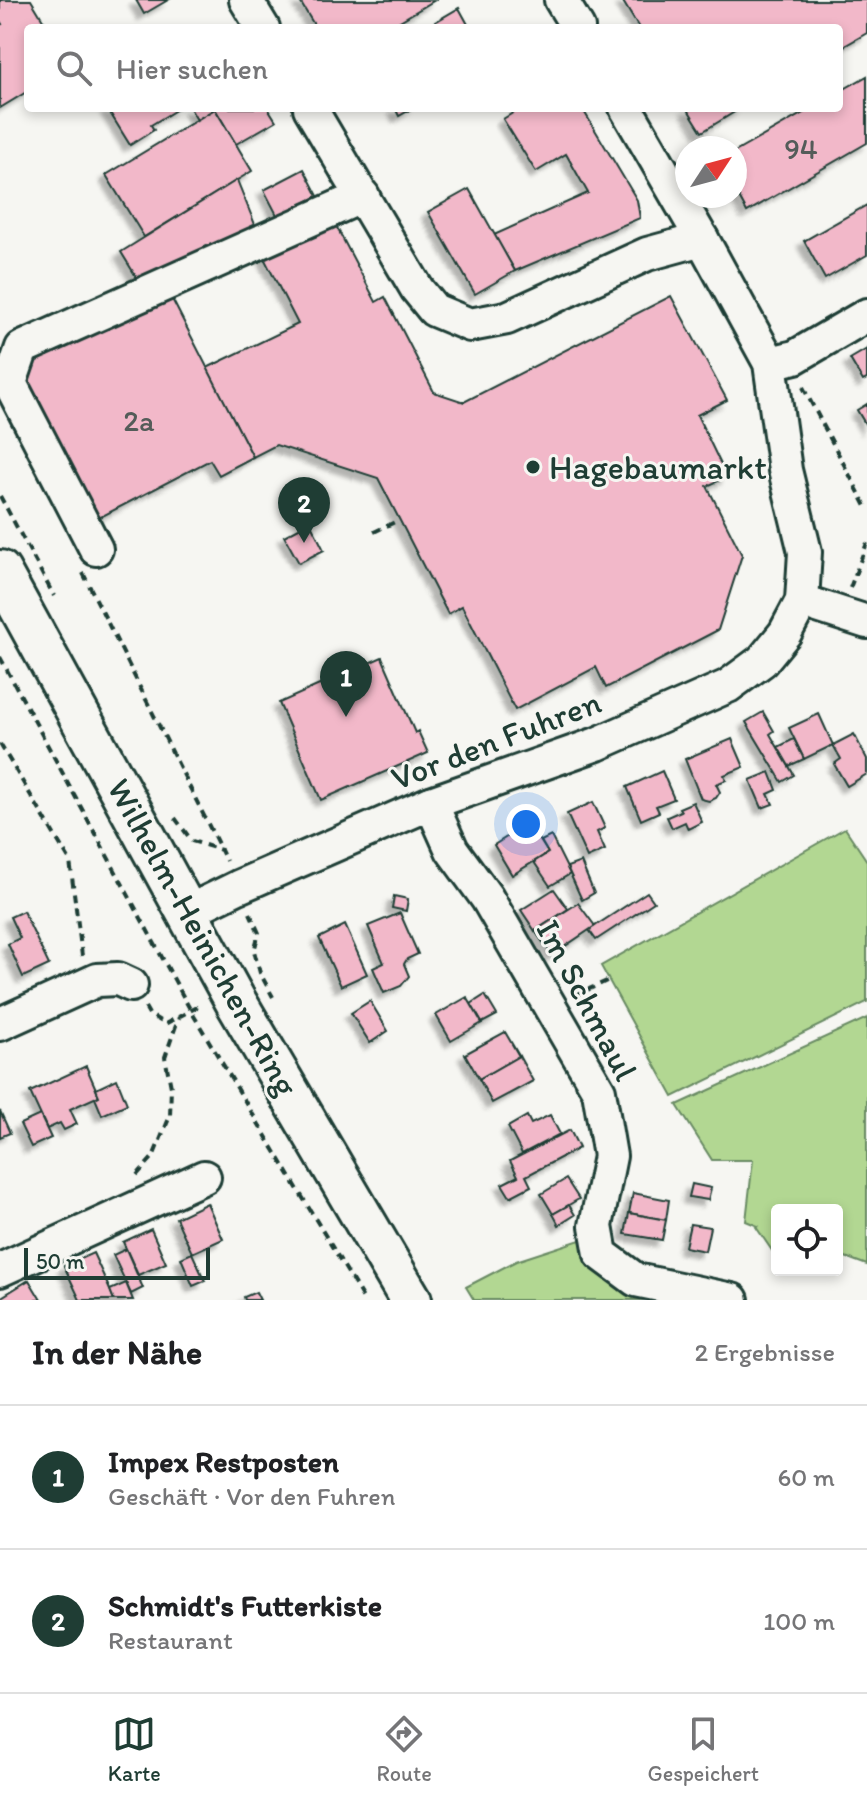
<!DOCTYPE html>
<html lang="de">
<meta charset="utf-8">
<style>
body{margin:0;font-family:Itim,sans-serif;background:#f2f2f2;color:#202124}
.controls{position:absolute;right:24px;bottom:24px;display:grid;overflow:hidden;border-radius:8px;box-shadow:0 4px 12px #0003}
.controls button{width:72px;height:72px;display:grid;place-items:center;padding:0;border:0;border-bottom:2px solid #e0e0e0;background:#fff;color:#202124;font:40px sans-serif}
.compass{position:absolute;left:675px;top:136px;width:72px;height:72px;border-radius:50%;background:#fff;box-shadow:0 4px 12px #0003;rotate:54deg}
.scale{position:absolute;left:24px;bottom:20px;width:186px;box-sizing:border-box;padding-left:8px;border:4px solid #1f3d34;border-top:0;font-size:22px;line-height:28px;white-space:nowrap;color:#1f3d34;-webkit-text-stroke:6px #f6f6f2;paint-order:stroke}
.you{position:absolute;left:526px;top:824px;width:28px;height:28px;margin:-20px;border:6px solid #fff;border-radius:50%;background:#1a73e8;box-shadow:0 0 0 12px #1a73e833}
.badge{display:grid;place-items:center;width:52px;height:52px;border-radius:50%;background:#1f3d34;color:#fff;font-size:26px;font-weight:700}
.pin{position:absolute;translate:-50% -66px;filter:drop-shadow(0 2px 4px #0008)}
.pin::after{content:'';position:absolute;top:42px;width:28px;height:24px;background:inherit;clip-path:polygon(0 0,100% 0,50% 100%)}
.list{margin:0;padding:0;list-style:none}
h2{display:flex;justify-content:space-between;align-items:center;height:104px;margin:0;padding:0 32px;font-size:34px}
h2 small{font-size:26px;font-weight:400;color:#757577}
.list li{display:grid;grid-template-columns:52px 1fr auto;gap:24px;align-items:center;box-sizing:border-box;height:144px;padding:0 32px;border-top:2px solid #e0e0e0}
.list b{display:block;font-size:30px;white-space:nowrap}
.list p{margin:0;font-size:26px;white-space:nowrap;color:#757577}
.list em{font-size:26px;font-style:normal;color:#757577}
.icon{flex:none;width:44px;height:44px;fill:none;stroke:currentColor;stroke-width:2;stroke-linecap:round;stroke-linejoin:round}
.map{position:relative;flex:none;width:867px;height:1300px;overflow:hidden}
.search{position:absolute;background:#fff;box-shadow:0 4px 12px #0003;left:24px;right:24px;top:24px;height:88px;display:flex;align-items:center;gap:20px;box-sizing:border-box;padding:0 28px;border-radius:8px;color:#757577;font-size:30px}
.sheet{height:392px;background:#fff}
nav{display:flex;justify-content:space-around;align-items:center;box-sizing:border-box;height:112px;border-top:2px solid #e0e0e0;background:#fff;font-size:22px;color:#757577}
nav a{display:grid;justify-items:center;gap:4px}
nav .on{color:#1f3d34}
.map>svg:first-child{display:block}
.green{fill:#b2d792;stroke:#688a63;stroke-width:2}
.building{fill:#f2b8c9;stroke:#1f3d34;stroke-width:2;filter:url(#shadow)}
.lines{fill:none;stroke-linecap:round;stroke-linejoin:round}
.minor-casing{stroke:#1f3d34;stroke-width:38}
.major-casing{stroke:#1f3d34;stroke-width:46}
.path{stroke:#1f3d34;stroke-width:4;stroke-dasharray:8 6;stroke-linecap:butt}
.minor{stroke:#f6f6f2;stroke-width:32}
.major{stroke:#f6f6f2;stroke-width:40}
.poi-dot{fill:#1f3d34;stroke:#f6f6f2;stroke-width:3}
.labels{text-anchor:middle;dominant-baseline:central;stroke-width:6;stroke-linejoin:round;paint-order:stroke}
.number-label{font-size:30px;fill:#545c59}
.poi-label{font-size:34px;fill:#1f3d34;stroke:#f6f6f2;text-anchor:start}
.street-label{font-size:34px;fill:#1f3d34;stroke:#f6f6f2}
</style>
<div class="map">
<svg width="867" height="1300" viewBox="0 0 867 1300">
<defs>
<filter id="shadow"><feDropShadow dx="-6" dy="6" stdDeviation="2" flood-color="#0004"/></filter>
</defs>
<rect width="100%" height="100%" fill="#f6f6f2"/>
<filter id="ink" filterUnits="userSpaceOnUse"><feTurbulence type="fractalNoise" baseFrequency=".0125" numOctaves="2"/><feDisplacementMap in="SourceGraphic" scale="16" xChannelSelector="R" yChannelSelector="G"/><feConvolveMatrix kernelMatrix="1 2 1 2 8 2 1 2 1" color-interpolation-filters="sRGB"/></filter>
<g filter="url(#ink)">
<!-- green -->
<g class="green">
<path d="M845 828 867 861V1002L673 1097 601 966Z"/>
<path d="M867 1018V1265L837 1254V1210H777V1258L756 1227 758 1226 746 1221 753 1160H712L677 1105Z"/>
<path d="M583 1239 665 1300H474L466 1287 516 1261Z"/>
</g>
<!-- building -->
<g class="building">
<path d="M0 0H31L48 28H28V91L0 108V25L2 24 0 21Z"/>
<path d="M136 0H168L144 14Z"/>
<path d="M299 0H435L388 28H316Z"/>
<path d="M622 0H867V33L839 49V28H639Z"/>
<path d="M459 8 470 28H425Z"/>
<path d="M867 76V143L747 212 735 190V152L812 108H839V92Z"/>
<path d="M107 108H179L151 125 154 130 130 145Z"/>
<path d="M190 108H268L276 121 236 144 215 109 197 120Z"/>
<path d="M395 108H413L399 116Z"/>
<path d="M521 108H582L637 200 640 218 515 271 494 235 588 193 566 154 536 172 503 119Z"/>
<path d="M687 108H741L702 132Z"/>
<path d="M215 109 252 171 144 237 106 175Z"/>
<path d="M304 169 318 196 278 217 264 190Z"/>
<path d="M237 180 258 232 140 283 121 252Z"/>
<path d="M469 189 515 271 475 294 428 212Z"/>
<path d="M867 205V255L825 279 804 241Z"/>
<path d="M333 220 376 302 385 297 434 392 464 402 671 296 727 400 697 415 727 477 707 486 742 555 718 630 606 688 596 667 515 710 462 606 448 614 378 478 276 445 253 457 207 368 298 324 262 254Z"/>
<path d="M169 293 253 457 219 475 210 460 95 520 24 384 35 355Z"/>
<path d="M867 349V379L863 381 850 359Z"/>
<path d="M867 404V427L857 410Z"/>
<path d="M310 522 324 550 299 563 284 536Z"/>
<path d="M382 657 415 733 418 731 428 753 321 800 279 703Z"/>
<path d="M763 712 774 731 770 734 794 775 782 782 746 722Z"/>
<path d="M819 714 833 745 804 759 789 728Z"/>
<path d="M854 734 867 759V774L847 786 834 764 841 759 833 745Z"/>
<path d="M732 739 744 767 724 775 726 780 716 784 720 792 716 798 709 801 701 799 685 759Z"/>
<path d="M794 739 804 759 789 766 778 747Z"/>
<path d="M662 771 674 799 656 806 659 812 641 820 627 787Z"/>
<path d="M770 772 777 790 768 794 773 804 762 808 750 780Z"/>
<path d="M593 802 605 828 597 832 605 850 587 858 567 814Z"/>
<path d="M693 802 702 822 688 829 685 822 672 828 667 817 681 811 679 808Z"/>
<path d="M529 823 548 853 512 875 494 845Z"/>
<path d="M551 836 570 874 550 886 534 862 548 853 541 841Z"/>
<path d="M581 862 594 893 582 900 567 867Z"/>
<path d="M554 889 568 909 535 931 521 910Z"/>
<path d="M647 892 654 902 596 940 589 930Z"/>
<path d="M394 896 408 899 406 911 392 908Z"/>
<path d="M578 903 595 926 552 955 535 931Z"/>
<path d="M23 911 49 965 23 977 8 944 20 938 10 917Z"/>
<path d="M400 913 418 954 407 959 404 964 409 976 401 986 384 993 373 968 384 963 368 926Z"/>
<path d="M345 925 367 974 341 986 319 938Z"/>
<path d="M485 995 497 1015 482 1023 471 1004Z"/>
<path d="M467 997 482 1023 451 1041 436 1015Z"/>
<path d="M370 1001 388 1031 370 1043 351 1013Z"/>
<path d="M505 1032 519 1056 479 1079 465 1054Z"/>
<path d="M519 1056 533 1081 492 1103 479 1079Z"/>
<path d="M86 1066 99 1096 70 1109 77 1124 64 1130 60 1123 47 1129 30 1092Z"/>
<path d="M117 1079 127 1104 102 1115 95 1098 99 1096 96 1089Z"/>
<path d="M0 1111 10 1133 0 1137Z"/>
<path d="M40 1115 51 1138 31 1147 20 1124Z"/>
<path d="M550 1115 560 1134 522 1154 508 1127 527 1116 531 1124Z"/>
<path d="M570 1130 579 1148 526 1176 531 1186 510 1197 502 1184 518 1176 510 1161Z"/>
<path d="M566 1179 579 1199 553 1214 541 1194Z"/>
<path d="M692 1184 711 1188 708 1200 689 1197Z"/>
<path d="M633 1193 669 1200 666 1220 629 1213Z"/>
<path d="M207 1203 223 1239 192 1253 176 1218Z"/>
<path d="M569 1205 575 1215 559 1225 553 1214Z"/>
<path d="M629 1213 666 1220 662 1240 625 1234Z"/>
<path d="M690 1224 710 1227 705 1251 685 1247Z"/>
<path d="M151 1229 166 1263 138 1275 123 1242Z"/>
<path d="M126 1249 143 1288 131 1294 113 1255Z"/>
<path d="M93 1253 110 1290 114 1300H80L64 1266Z"/>
<path d="M192 1253 205 1281 193 1286 181 1258Z"/>
<path d="M29 1280 41 1300H0V1298Z"/>
<path d="M126 1283 133 1300H114L110 1290Z"/>
<path d="M256 1292 260 1300H245L244 1297Z"/>
</g>
<g class="lines">
<defs>
<g id="minor">
<path d="M246 0 263 28"/>
<path d="M561 0 578 28"/>
<path d="M310 108 417 289 434 310 470 325 507 318 647 254 702 239"/>
<path d="M770 363 795 357 867 315"/>
<path d="M96 549 10 383 22 348 363 196"/>
<path d="M802 601 867 622"/>
<path d="M431 803 452 850 487 898 599 1091 610 1156 596 1226 601 1254 636 1280 732 1300"/>
<path d="M187 912 238 887 431 803 597 744 728 686 762 661 785 633 802 601 805 552 785 470 770 363 702 239 626 108"/>
<path d="M0 1024 97 980 118 979 131 985"/>
<path d="M0 1270 204 1177"/>
</g>
<path id="major" d="M0 571 236 1002 411 1300"/>
</defs>
<!-- minor casing -->
<use href="#minor" class="minor-casing"/>
<!-- major casing -->
<use href="#major" class="major-casing"/>
<!-- path -->
<g class="path">
<path d="M803 387 867 508"/>
<path d="M0 496 54 596"/>
<path d="M374 532 399 520"/>
<path d="M83 573 221 850"/>
<path d="M850 588 867 543"/>
<path d="M0 657 191 1011 364 1300"/>
<path d="M0 744 70 861 82 956"/>
<path d="M175 818 192 841 221 850 226 861"/>
<path d="M250 913 259 933 254 951 260 973 273 997"/>
<path d="M574 996 609 980"/>
<path d="M145 1007 149 1014 165 1024 201 1005"/>
<path d="M137 1175 153 1157 170 1116 171 1087 165 1057 179 1017"/>
</g>
<!-- minor -->
<use href="#minor" class="minor"/>
<!-- major -->
<use href="#major" class="major"/>
</g>
</g>
<!-- markers -->
<circle class="poi-dot" cx="533" cy="467" r="8"/>
<g class="labels">
<!-- number labels -->
<g class="number-label">
<text x="801" y="148">94</text>
<text x="139" y="420">2a</text>
</g>
<!-- poi labels -->
<g class="poi-label">
<text x="549" y="467">Hagebaumarkt</text>
</g>
<!-- street labels -->
<g class="street-label">
<text transform="translate(496 740) rotate(-21)">Vor den Fuhren</text>
<text transform="translate(203 937) rotate(61)">Wilhelm-Heinichen-Ring</text>
<text transform="translate(587 1000) rotate(62)">Im Schmaul</text>
</g>
</g>
</svg>
<div class="controls">
<button><svg class="icon" aria-label="locate" viewBox="0 0 24 24"><circle cx="12" cy="12" r="6"/><path d="M12 2v4M12 18v4M2 12h4M18 12h4"/></svg></button>
</div>
<svg class="compass" viewBox="-18 -18 36 36"><path d="M0-13l5 13h-10z" fill="#e53935"/><path d="M0 13l5-13h-10z" fill="#757577"/></svg>
<div class="scale">50 m</div>
<div class="you"></div>
<div class="pin badge" style="left:346px;top:717px">1</div>
<div class="pin badge" style="left:304px;top:543px">2</div>
<div class="search"><svg class="icon" aria-label="search" viewBox="0 0 24 24"><circle cx="10" cy="10" r="6"/><path d="M15 15l6 6"/></svg>Hier suchen</div>
</div>
<section class="sheet">
<h2>In der Nähe<small>2 Ergebnisse</small></h2>
<ul class="list">
<li><span class="badge">1</span><div><b>Impex Restposten</b><p>Geschäft · Vor den Fuhren</p></div><em>60 m</em></li>
<li><span class="badge">2</span><div><b>Schmidt's Futterkiste</b><p>Restaurant</p></div><em>100 m</em></li>
</ul>
</section>
<nav>
<a class="on"><svg class="icon" aria-label="map" viewBox="0 0 24 24"><path d="M3 6l6-2 6 2 6-2v14l-6 2-6-2-6 2zM9 4v14M15 6v14"/></svg>Karte</a>
<a><svg class="icon" aria-label="directions" viewBox="0 0 24 24"><path d="M12 3l9 9-9 9-9-9zM9 14v-3h6M13 9l2 2-2 2"/></svg>Route</a>
<a><svg class="icon" aria-label="saved" viewBox="0 0 24 24"><path d="M7 4h10v16l-5-4-5 4z"/></svg>Gespeichert</a>
</nav>
